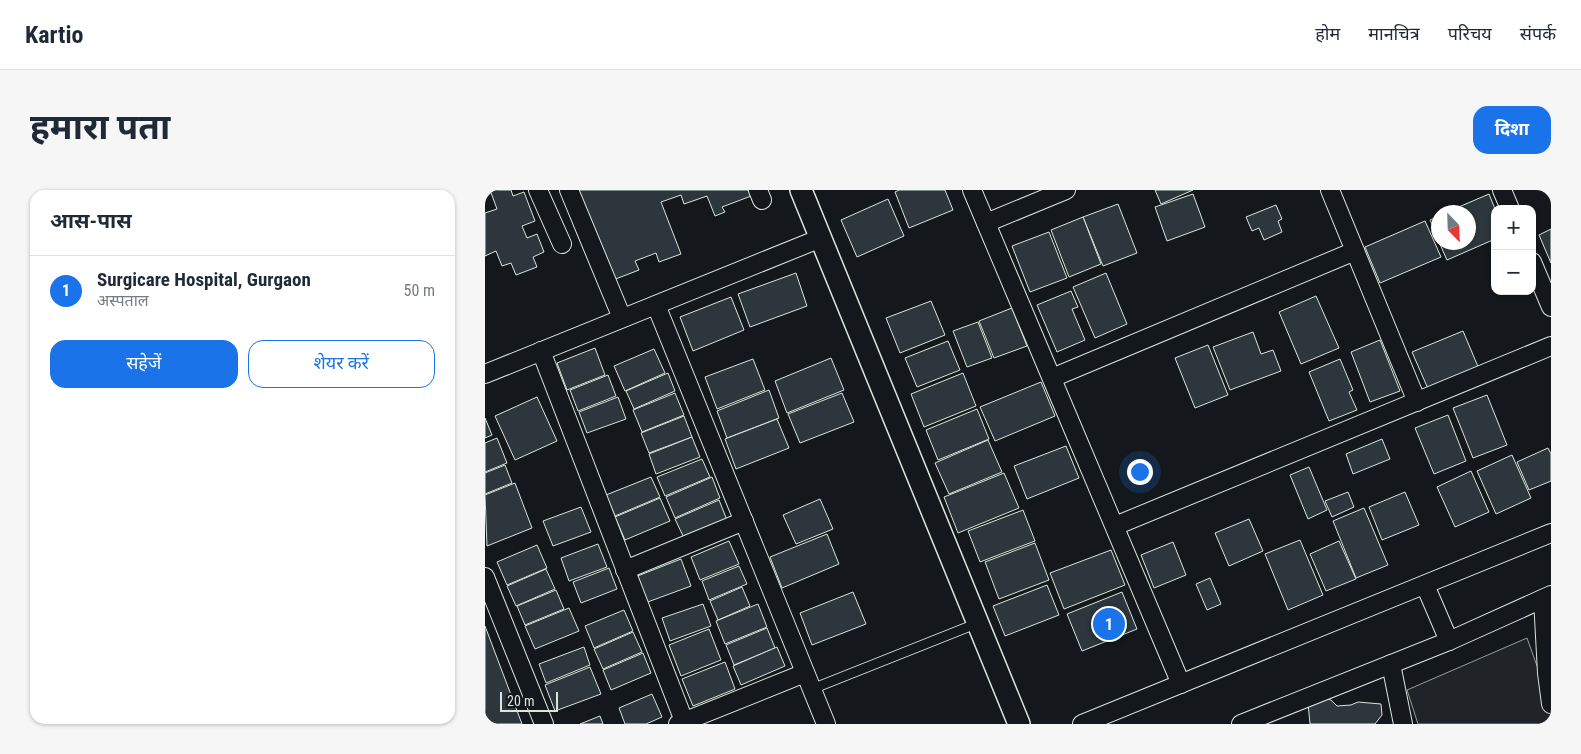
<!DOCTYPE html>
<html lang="hi">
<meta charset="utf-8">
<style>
body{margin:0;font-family:"Roboto Condensed","Noto Sans Devanagari",sans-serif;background:#f6f6f7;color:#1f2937}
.controls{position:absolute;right:15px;top:15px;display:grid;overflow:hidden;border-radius:10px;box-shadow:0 1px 4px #0004}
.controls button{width:45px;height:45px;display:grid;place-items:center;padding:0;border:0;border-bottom:1px solid #e0e1e3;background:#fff;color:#1f2937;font:25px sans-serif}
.compass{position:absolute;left:946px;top:15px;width:45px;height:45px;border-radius:50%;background:#fff;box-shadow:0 1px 4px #0004;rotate:157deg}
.scale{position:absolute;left:15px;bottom:12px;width:58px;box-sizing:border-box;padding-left:5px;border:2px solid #d8e6dc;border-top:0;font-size:14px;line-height:18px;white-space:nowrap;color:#d8e6dc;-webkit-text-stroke:4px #14181c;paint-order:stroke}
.you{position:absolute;left:654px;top:281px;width:18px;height:18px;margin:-12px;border:4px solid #fff;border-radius:50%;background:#1a73e8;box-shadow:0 0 0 8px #1a73e833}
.badge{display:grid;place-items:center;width:32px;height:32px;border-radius:50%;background:#1a73e8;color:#fff;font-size:16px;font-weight:700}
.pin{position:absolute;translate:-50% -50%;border:2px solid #fff;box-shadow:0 1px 5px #0006}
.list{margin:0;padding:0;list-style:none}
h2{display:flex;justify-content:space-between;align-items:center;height:65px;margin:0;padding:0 20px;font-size:21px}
h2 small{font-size:16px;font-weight:400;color:#747a83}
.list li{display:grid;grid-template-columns:32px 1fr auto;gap:15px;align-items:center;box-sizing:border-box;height:70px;padding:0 20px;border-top:1px solid #e0e1e3}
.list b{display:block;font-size:19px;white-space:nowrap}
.list p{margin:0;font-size:16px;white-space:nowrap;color:#747a83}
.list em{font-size:16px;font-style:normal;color:#747a83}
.actions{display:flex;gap:10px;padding:15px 20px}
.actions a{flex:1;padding:11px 0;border:1px solid #1a73e8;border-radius:15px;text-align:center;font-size:18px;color:#1a73e8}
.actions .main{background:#1a73e8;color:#fff}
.map{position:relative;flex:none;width:1066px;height:534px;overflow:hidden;border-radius:15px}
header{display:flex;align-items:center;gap:30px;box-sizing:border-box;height:70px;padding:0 25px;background:#fff;border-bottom:1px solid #e0e1e3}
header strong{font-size:24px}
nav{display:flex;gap:28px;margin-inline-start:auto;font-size:18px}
.intro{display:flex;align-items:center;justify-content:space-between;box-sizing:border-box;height:120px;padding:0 30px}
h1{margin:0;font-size:35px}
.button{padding:12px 22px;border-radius:15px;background:#1a73e8;color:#fff;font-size:18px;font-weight:700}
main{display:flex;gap:30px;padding:0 30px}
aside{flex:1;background:#fff;border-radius:15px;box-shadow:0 1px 4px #0004}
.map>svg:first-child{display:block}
.green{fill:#202428;stroke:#939e99}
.building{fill:#2c363c;stroke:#d8e6dc}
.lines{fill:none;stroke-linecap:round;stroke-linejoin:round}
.service-casing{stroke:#d8e6dc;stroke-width:11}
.minor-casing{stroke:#d8e6dc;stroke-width:20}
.tertiary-casing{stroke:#d8e6dc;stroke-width:24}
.service{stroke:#14181c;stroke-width:9}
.minor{stroke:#14181c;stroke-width:18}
.tertiary{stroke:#14181c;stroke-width:21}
</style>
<header>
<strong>Kartio</strong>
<nav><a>होम</a><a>मानचित्र</a><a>परिचय</a><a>संपर्क</a></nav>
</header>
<div class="intro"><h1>हमारा पता</h1><a class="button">दिशा</a></div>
<main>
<aside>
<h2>आस-पास<small></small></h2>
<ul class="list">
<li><span class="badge">1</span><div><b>Surgicare Hospital, Gurgaon</b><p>अस्पताल</p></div><em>50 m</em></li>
</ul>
<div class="actions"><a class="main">सहेजें</a><a>शेयर करें</a></div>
</aside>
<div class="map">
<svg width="1066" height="534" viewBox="0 0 1066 534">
<rect width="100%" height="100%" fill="#14181c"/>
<!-- green -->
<path class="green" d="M1042 448 1066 515V534H933L922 500Z"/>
<!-- building -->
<g class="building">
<path d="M5 0H26L28 6 39 2 50 31 37 36 42 48 52 44 59 62 48 67 52 77 31 85 26 73 17 76 11 61 0 66V23L12 19Z"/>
<path d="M93 0H263L266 6 237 17 240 22 230 26 222 6 199 14 196 5 176 12 196 64 174 72 171 63 150 71 154 80 128 90Z"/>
<path d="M414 0H460L468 20 424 38 410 2Z"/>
<path d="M670 0H708L676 14Z"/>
<path d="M708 4 720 37 682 51 670 17Z"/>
<path d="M1004 4 1010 19V49L962 70 954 52H984V22H962Z"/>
<path d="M403 9 419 46 372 67 356 30Z"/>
<path d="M633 14 652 63 618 76 598 27Z"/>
<path d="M791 15 797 29 793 31 797 42 779 50 774 38 767 41 761 27Z"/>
<path d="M954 26V50L945 30Z"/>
<path d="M598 27 616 74 584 87 566 40Z"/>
<path d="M940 31 956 67 895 93 880 57Z"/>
<path d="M1066 39V73L1054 45Z"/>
<path d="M564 42 582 88 545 102 527 56Z"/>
<path d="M311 83 322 116 265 137 253 104Z"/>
<path d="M621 83 642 134 610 148 588 97Z"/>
<path d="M586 101 593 117 587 119 600 150 572 162 552 115Z"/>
<path d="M831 106 854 158 816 174 794 122Z"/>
<path d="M246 107 259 140 208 161 195 127Z"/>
<path d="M446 111 460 145 415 163 401 128Z"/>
<path d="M527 118 542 156 509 168 494 131Z"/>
<path d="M493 132 507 168 482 177 468 141Z"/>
<path d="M978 141 994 179 944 201 927 162Z"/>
<path d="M768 142 776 164 788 160 796 181 745 200 728 157Z"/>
<path d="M895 150 915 201 885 212 866 162Z"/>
<path d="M463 151 475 180 432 197 420 168Z"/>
<path d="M723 155 743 205 710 218 690 168Z"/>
<path d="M110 158 120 185 82 200 72 173Z"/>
<path d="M169 159 180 183 140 201 129 176Z"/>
<path d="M346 168 359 200 302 223 290 191Z"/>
<path d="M268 169 280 200 232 219 220 187Z"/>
<path d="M855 169 868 200 864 202 872 220 844 231 824 182Z"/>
<path d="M183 183 190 201 149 219 141 201Z"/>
<path d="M478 183 491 216 439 237 426 204Z"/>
<path d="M123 185 131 206 93 221 85 200Z"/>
<path d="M556 192 570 226 510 251 495 217Z"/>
<path d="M284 200 294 228 242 248 232 221Z"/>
<path d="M190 203 199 225 157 242 148 220Z"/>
<path d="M357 203 369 232 315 253 303 224Z"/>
<path d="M1002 205 1022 255 988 268 968 218Z"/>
<path d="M52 207 72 251 30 270 10 226Z"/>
<path d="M133 207 141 229 102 243 94 222Z"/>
<path d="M492 219 504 249 453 270 441 240Z"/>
<path d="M963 225 981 271 949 284 930 238Z"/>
<path d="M199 226 207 247 164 263 156 243Z"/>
<path d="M0 228 7 245 0 248Z"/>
<path d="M292 229 304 258 251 279 240 249Z"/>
<path d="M207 247 215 267 171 284 164 264Z"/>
<path d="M12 248 22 273 0 282V253Z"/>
<path d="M897 249 905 269 868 284 861 264Z"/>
<path d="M503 250 517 282 464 304 450 273Z"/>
<path d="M581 256 594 288 542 309 529 276Z"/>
<path d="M1063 258 1066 264V291L1044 300 1032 272Z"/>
<path d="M1027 265 1046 308 1011 324 992 281Z"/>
<path d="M217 269 225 287 180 306 172 287Z"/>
<path d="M20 275 27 293 0 304V283Z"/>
<path d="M824 277 842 320 823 329 805 285Z"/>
<path d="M986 281 1004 322 970 337 952 297Z"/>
<path d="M519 283 534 318 473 343 459 307Z"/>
<path d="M166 287 175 307 130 326 121 305Z"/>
<path d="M227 287 235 308 190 328 181 307Z"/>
<path d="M30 293 47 338 2 356 0 305Z"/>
<path d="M863 302 869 317 847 327 840 311Z"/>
<path d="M920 302 934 335 897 350 884 317Z"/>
<path d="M175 308 185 331 140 350 130 327Z"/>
<path d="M335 309 348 339 311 354 298 325Z"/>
<path d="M234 310 242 330 199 348 190 329Z"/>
<path d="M96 317 106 342 68 356 58 331Z"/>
<path d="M879 318 903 375 871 388 848 331Z"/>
<path d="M538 320 550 351 495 372 483 341Z"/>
<path d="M764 329 778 361 744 376 730 343Z"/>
<path d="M342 344 354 374 297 398 285 367Z"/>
<path d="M815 350 838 405 803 420 780 364Z"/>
<path d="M244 351 254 374 215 390 206 367Z"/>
<path d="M854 351 871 389 841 401 825 364Z"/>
<path d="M688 352 701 385 669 398 656 365Z"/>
<path d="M550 353 564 390 514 409 500 372Z"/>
<path d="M113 354 122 377 84 391 76 368Z"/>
<path d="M52 355 62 378 22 395 12 372Z"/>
<path d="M626 360 640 395 579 419 565 383Z"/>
<path d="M196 369 206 396 160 413 150 387Z"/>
<path d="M254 376 262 394 224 410 217 391Z"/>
<path d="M124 378 132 399 96 413 88 392Z"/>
<path d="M61 379 70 399 31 416 22 396Z"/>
<path d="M725 388 736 414 722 420 711 394Z"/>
<path d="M562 395 574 425 520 446 508 416Z"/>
<path d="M257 397 265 416 233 430 225 411Z"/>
<path d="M71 400 79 419 40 435 32 416Z"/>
<path d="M368 402 381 434 327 455 315 423Z"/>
<path d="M637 402 652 439 597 461 582 424Z"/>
<path d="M218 414 226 436 185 451 177 428Z"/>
<path d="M273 414 282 437 240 454 231 431Z"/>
<path d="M84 418 94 441 50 459 40 436Z"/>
<path d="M139 420 148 441 109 458 100 436Z"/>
<path d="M0 436 37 534H0Z"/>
<path d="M282 438 290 458 249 475 241 455Z"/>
<path d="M224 439 236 470 196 486 184 455Z"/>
<path d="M148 442 157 462 118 479 109 459Z"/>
<path d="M99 457 105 475 61 493 54 474Z"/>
<path d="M292 457 300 476 256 495 248 476Z"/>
<path d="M158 463 166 483 126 500 118 480Z"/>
<path d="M240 472 250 499 208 516 197 489Z"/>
<path d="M105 477 116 504 70 521 60 495Z"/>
<path d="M167 504 177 527 161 534H140L134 518Z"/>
<path d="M830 506 846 510 852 516 866 515 873 512 896 514 897 525 890 534H825L823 513Z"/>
<path d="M115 526 118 534H95Z"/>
</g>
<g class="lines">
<defs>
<path id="service" d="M327 499 493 433"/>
<g id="minor">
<path d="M53 0 77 54"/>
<path d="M84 0 137 128"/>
<path d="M273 0 277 10"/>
<path d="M487 0 696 494"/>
<path d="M845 0 932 212"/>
<path d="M1017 0 1025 19"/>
<path d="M501 33 581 0"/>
<path d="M1047 72 1066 117"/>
<path d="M171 115 341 534"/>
<path d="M56 161 199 531"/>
<path d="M0 184 336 48"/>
<path d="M567 188 870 61"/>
<path d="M630 336 1066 156"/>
<path d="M140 380 259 331"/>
<path d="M0 387 59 534"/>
<path d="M940 395 964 451"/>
<path d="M1058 409 1062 483 1066 514"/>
<path d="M906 474 918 534"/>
<path d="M193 534 320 483"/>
<path d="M597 534 1066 343"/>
<path d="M756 534 964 451 1066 405"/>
</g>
<path id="tertiary" d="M316 0 534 534"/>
</defs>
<!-- service casing -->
<use href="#service" class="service-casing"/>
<!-- minor casing -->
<use href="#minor" class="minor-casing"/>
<!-- tertiary casing -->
<use href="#tertiary" class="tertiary-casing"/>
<!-- service -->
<use href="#service" class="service"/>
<!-- minor -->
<use href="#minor" class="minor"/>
<!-- tertiary -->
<use href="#tertiary" class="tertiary"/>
</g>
</svg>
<div class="controls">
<button>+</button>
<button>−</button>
</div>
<svg class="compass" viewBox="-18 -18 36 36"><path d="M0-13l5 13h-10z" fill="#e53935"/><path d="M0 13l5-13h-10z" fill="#747a83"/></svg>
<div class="scale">20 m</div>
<div class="you"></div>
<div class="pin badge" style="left:624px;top:434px">1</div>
</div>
</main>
